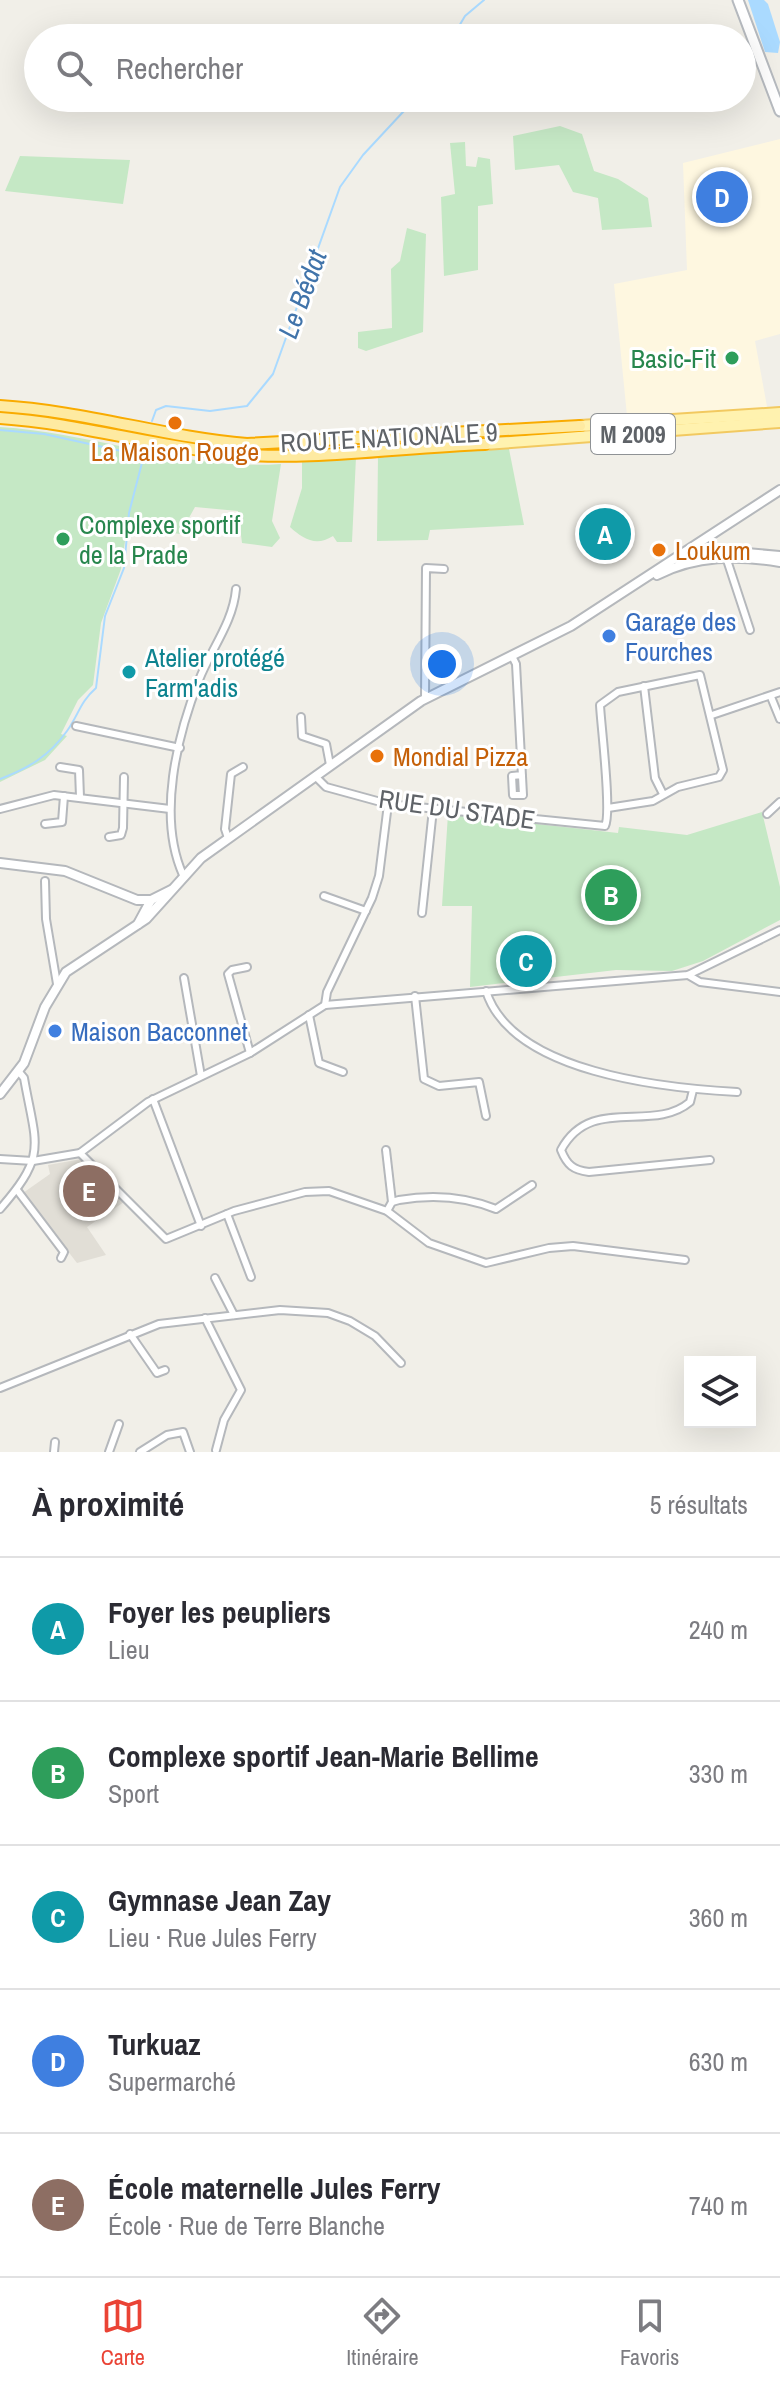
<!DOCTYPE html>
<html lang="fr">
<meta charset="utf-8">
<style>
body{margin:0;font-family:"Archivo Narrow",sans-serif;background:#f2f2f3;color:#2b2b33}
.controls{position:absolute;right:24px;bottom:24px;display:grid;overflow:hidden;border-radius:0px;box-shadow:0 8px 32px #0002}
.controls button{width:72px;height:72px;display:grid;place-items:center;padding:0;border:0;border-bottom:2px solid #e1e1e2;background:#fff;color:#2b2b33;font:40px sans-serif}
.you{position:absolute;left:442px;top:664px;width:28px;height:28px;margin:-20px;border:6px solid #fff;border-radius:50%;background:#1a73e8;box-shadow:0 0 0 12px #1a73e833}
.badge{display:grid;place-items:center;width:52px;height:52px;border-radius:50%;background:#ea4335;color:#fff;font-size:26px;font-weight:700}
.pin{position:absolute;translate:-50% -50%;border:4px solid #fff;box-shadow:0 2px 8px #0006}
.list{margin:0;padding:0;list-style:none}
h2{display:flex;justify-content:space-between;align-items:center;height:104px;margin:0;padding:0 32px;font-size:34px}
h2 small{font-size:26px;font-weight:400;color:#7c7c81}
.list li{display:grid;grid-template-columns:52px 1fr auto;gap:24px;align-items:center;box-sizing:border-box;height:144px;padding:0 32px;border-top:2px solid #e1e1e2}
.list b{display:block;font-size:30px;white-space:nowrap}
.list p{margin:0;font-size:26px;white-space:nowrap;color:#7c7c81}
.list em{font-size:26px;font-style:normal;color:#7c7c81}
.icon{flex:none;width:44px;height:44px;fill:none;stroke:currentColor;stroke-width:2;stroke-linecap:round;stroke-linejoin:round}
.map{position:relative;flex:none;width:780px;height:1452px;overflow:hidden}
.search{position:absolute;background:#fff;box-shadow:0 8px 32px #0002;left:24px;right:24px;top:24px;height:88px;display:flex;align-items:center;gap:20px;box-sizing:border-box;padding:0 28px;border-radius:44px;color:#7c7c81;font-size:30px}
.sheet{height:824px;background:#fff}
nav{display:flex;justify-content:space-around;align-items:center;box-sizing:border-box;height:112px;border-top:2px solid #e1e1e2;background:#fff;font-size:22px;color:#7c7c81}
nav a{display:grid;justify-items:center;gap:4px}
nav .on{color:#ea4335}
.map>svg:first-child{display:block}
.commercial{fill:#fef7e0}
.education{fill:#e1ded6}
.green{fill:#c5e8c5}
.water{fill:#aadaff}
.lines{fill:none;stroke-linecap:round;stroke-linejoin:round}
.stream{stroke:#aadaff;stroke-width:2}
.minor-casing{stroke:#b5b8bc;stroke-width:10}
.tertiary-casing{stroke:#b5b8bc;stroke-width:12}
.secondary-casing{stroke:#b6babf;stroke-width:13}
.primary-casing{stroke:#f2c960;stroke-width:14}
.trunk-casing{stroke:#f9ab00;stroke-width:14}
.minor{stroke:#fff;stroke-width:6}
.tertiary{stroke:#fff;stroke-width:8}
.secondary{stroke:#fff;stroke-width:9}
.primary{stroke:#fff2af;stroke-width:10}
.trunk{stroke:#feeaa1;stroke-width:10}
.leisure-dot{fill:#2e9e5b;stroke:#fff;stroke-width:3}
.food-dot{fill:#e8710a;stroke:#fff;stroke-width:3}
.shop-dot{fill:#3f7fe0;stroke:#fff;stroke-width:3}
.culture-dot{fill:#0f9aa8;stroke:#fff;stroke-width:3}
.labels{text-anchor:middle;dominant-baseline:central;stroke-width:6;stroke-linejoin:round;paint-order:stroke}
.shield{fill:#fff;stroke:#8f9295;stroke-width:2}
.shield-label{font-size:24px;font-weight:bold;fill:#5f6368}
.leisure-label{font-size:26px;fill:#27864d;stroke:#fff;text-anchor:end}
.street-label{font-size:26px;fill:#5f6368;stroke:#fff}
.food-label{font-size:26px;fill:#c56008;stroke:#fff;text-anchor:start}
.shop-label{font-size:26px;fill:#366cbe;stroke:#fff;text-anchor:start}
.culture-label{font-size:26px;fill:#0d838f;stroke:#fff;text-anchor:start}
.water-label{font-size:28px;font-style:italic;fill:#4174aa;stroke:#fff}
</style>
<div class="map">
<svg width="780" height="1452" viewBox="0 0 780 1452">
<rect width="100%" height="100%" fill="#f1efe8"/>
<!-- commercial -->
<path class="commercial" d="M780 139V334L755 341 768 412 628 426 614 284 687 270 683 163Z"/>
<!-- education -->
<path class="education" d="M82 1159 124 1202 87 1227 106 1255 77 1263 23 1193 50 1174 48 1165Z"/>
<!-- green -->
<g class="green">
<path d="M560 126 582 134 594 171 618 179 648 198 652 227 602 230 598 198 573 192 559 165 515 170 513 136Z"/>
<path d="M465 142 466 166 476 167 478 157 490 159 493 204 478 206V270L444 276 441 197 455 194 450 143Z"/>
<path d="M20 156 130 160 123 204 5 191Z"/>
<path d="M407 228 426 234 423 332 366 351 358 348V332L392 328 391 269 400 261Z"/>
<path d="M0 427C96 433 185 471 281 464L272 521 280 538 272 547 242 543 238 511 195 507 180 534 127 527 121 569 101 623 93 685 78 700 61 734 67 736 45 760 0 782Z"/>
<path d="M509 449 524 525 430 530 428 540 377 541 378 456Z"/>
<path d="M356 457 352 542H337L333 536C316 547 303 539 290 527L302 488V461Z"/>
<path d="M762 812 780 887V920L703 961 672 971 616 970 470 987 472 906H442L448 814 618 833 619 827 687 835Z"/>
</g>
<!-- water -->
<path class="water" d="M748 0H764L768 4 780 42 778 53 765 52Z"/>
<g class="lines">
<!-- stream -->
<g class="stream">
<path d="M452 38 465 16 484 0"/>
<path d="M152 421 156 410 166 406 210 411 247 406 273 374 340 187 363 155 416 98"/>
<path d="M0 430 44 434 144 456"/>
<path d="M0 779C29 768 49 756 67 731 79 714 80 702 96 688L105 616 124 568 129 513 145 451"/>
</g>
<defs>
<g id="minor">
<path d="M726 557 750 630"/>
<path d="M512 656 516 664 523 795H513L512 776 522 775"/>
<path d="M644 686 655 778 663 794"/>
<path d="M771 697 780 719"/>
<path d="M425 699 426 568 444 569"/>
<path d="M712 715 780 692"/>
<path d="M301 717 302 736 326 744 330 765"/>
<path d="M76 726 180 748"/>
<path d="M60 767 79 770 80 797"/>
<path d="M315 776 326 787 388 804 605 826C612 813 601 726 600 705L618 692 700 675 723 770 719 777 678 787 653 801 608 808"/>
<path d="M0 809 54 795 170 809"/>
<path d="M767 814 780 802"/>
<path d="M45 824 62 822 64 796"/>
<path d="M109 837 121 835 123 828 124 777"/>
<path d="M228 838 225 829 231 774 243 767"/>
<path d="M183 875C157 817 177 736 199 680 211 649 233 623 236 589"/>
<path d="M45 881 46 919 57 984"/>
<path d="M324 896 366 911"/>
<path d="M422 913 433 809"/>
<path d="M247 967 232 970 228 974 250 1053"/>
<path d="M688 975 700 982 780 992"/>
<path d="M184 978 201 1076"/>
<path d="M486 991C512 1073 664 1088 737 1092"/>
<path d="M415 996 424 1079 439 1086 479 1082 486 1116"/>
<path d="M325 1005 327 992 372 898 379 876 388 804"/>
<path d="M309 1015 319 1063 343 1072"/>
<path d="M693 1090 690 1102C652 1134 591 1094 561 1150 567 1165 573 1170 589 1172L710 1160"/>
<path d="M153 1099 201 1226"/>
<path d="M386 1150 392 1202"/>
<path d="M80 1153 166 1239 234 1211 305 1192 329 1191 387 1211 429 1243 486 1263 549 1248 573 1246 685 1260"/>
<path d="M0 1159 33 1161 80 1153 148 1102 250 1053 325 1005 688 975 780 930"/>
<path d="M17 1190 64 1252 61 1258"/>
<path d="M0 1209C48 1154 36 1146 24 1078L19 1072"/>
<path d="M387 1211 392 1202 399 1200C433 1194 464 1196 496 1209L532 1185"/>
<path d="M227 1214 251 1277"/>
<path d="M215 1278 234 1315"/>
<path d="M205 1318 241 1390 224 1420 216 1450"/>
<path d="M130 1334 157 1373 165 1370"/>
<path d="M0 1388 159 1324 280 1310 328 1313 350 1321 375 1336 401 1363"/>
<path d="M54 1452 55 1442"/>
<path d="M109 1452 119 1424"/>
<path d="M140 1452 167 1435 183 1432 190 1452"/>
</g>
<g id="tertiary">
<path d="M679 558 724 551 780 556"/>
<path d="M657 575C696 555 738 555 780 562"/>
<path d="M0 863 65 871 137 900H151"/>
<path d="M138 924 151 900 171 890"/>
<path d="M0 1094 24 1063 45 1007 66 972 146 919 201 858 421 701 571 626 780 490"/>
</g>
<path id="secondary" d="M738 0 780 111"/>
<g id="primary">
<path d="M580 426 780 413"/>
<path d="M485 444 780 422"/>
</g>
<g id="trunk">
<path d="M0 406C84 411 164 437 247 444L580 426"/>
<path d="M0 418C76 423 148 445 223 453 309 462 399 447 485 444"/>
</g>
</defs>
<!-- minor casing -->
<use href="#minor" class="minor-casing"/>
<!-- tertiary casing -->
<use href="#tertiary" class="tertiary-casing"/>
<!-- secondary casing -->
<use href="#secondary" class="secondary-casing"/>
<!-- primary casing -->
<use href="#primary" class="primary-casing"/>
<!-- trunk casing -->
<use href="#trunk" class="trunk-casing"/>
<!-- minor -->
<use href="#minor" class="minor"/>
<!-- tertiary -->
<use href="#tertiary" class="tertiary"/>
<!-- secondary -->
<use href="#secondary" class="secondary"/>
<!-- primary -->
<use href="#primary" class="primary"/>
<!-- trunk -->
<use href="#trunk" class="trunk"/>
</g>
<!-- markers -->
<g class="leisure-dot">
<circle cx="732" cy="358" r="8"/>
<circle cx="63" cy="539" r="8"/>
</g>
<g class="food-dot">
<circle cx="175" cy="423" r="8"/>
<circle cx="659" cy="550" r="8"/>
<circle cx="377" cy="756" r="8"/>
</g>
<g class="shop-dot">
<circle cx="609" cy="636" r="8"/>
<circle cx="55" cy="1031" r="8"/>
</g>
<circle class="culture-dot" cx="129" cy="672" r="8"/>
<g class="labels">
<!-- shield labels -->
<rect class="shield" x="591" y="414" width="84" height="40" rx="6"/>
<g class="shield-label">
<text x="633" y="434">M 2009</text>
</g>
<!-- leisure labels -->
<g class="leisure-label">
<text x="716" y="358">Basic-Fit</text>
<text x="79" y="524" text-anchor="start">Complexe sportif<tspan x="79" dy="30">de la Prade</tspan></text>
</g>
<!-- street labels -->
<g class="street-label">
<text transform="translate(389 437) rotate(-3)">ROUTE NATIONALE 9</text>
<text transform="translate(457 809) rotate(8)">RUE DU STADE</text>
</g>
<!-- food labels -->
<g class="food-label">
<text x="175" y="451" text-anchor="middle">La Maison Rouge</text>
<text x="675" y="550">Loukum</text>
<text x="393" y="756">Mondial Pizza</text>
</g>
<!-- shop labels -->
<g class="shop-label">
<text x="625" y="621">Garage des<tspan x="625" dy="30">Fourches</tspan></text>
<text x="71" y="1031">Maison Bacconnet</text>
</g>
<!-- culture labels -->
<g class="culture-label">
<text x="145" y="657">Atelier protégé<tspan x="145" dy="30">Farm'adis</tspan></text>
</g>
<!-- water labels -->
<g class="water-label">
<text transform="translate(302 294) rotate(-70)">Le Bédat</text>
</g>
</g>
</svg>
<div class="controls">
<button><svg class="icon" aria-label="layers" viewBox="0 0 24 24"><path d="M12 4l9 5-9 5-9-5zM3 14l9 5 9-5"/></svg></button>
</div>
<div class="you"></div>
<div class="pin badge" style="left:605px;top:534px;background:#0f9aa8">A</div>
<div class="pin badge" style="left:611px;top:895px;background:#2e9e5b">B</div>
<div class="pin badge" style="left:526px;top:961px;background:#0f9aa8">C</div>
<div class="pin badge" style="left:722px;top:197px;background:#3f7fe0">D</div>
<div class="pin badge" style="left:89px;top:1191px;background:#8d6e63">E</div>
<div class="search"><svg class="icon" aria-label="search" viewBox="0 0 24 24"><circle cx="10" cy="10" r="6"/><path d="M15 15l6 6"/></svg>Rechercher</div>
</div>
<section class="sheet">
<h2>À proximité<small>5 résultats</small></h2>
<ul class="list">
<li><span class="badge" style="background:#0f9aa8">A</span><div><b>Foyer les peupliers</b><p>Lieu</p></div><em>240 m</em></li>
<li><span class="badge" style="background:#2e9e5b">B</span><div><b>Complexe sportif Jean-Marie Bellime</b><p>Sport</p></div><em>330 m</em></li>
<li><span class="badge" style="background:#0f9aa8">C</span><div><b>Gymnase Jean Zay</b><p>Lieu · Rue Jules Ferry</p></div><em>360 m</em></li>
<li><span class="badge" style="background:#3f7fe0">D</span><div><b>Turkuaz</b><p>Supermarché</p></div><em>630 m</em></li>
<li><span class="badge" style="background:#8d6e63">E</span><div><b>École maternelle Jules Ferry</b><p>École · Rue de Terre Blanche</p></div><em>740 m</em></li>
</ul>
</section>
<nav>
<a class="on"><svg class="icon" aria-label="map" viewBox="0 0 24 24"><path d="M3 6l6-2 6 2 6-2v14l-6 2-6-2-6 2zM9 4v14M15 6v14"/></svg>Carte</a>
<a><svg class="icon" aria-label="directions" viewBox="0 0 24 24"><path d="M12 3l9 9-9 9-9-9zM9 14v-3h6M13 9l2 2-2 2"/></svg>Itinéraire</a>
<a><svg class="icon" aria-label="saved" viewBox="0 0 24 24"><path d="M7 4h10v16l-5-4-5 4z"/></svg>Favoris</a>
</nav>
